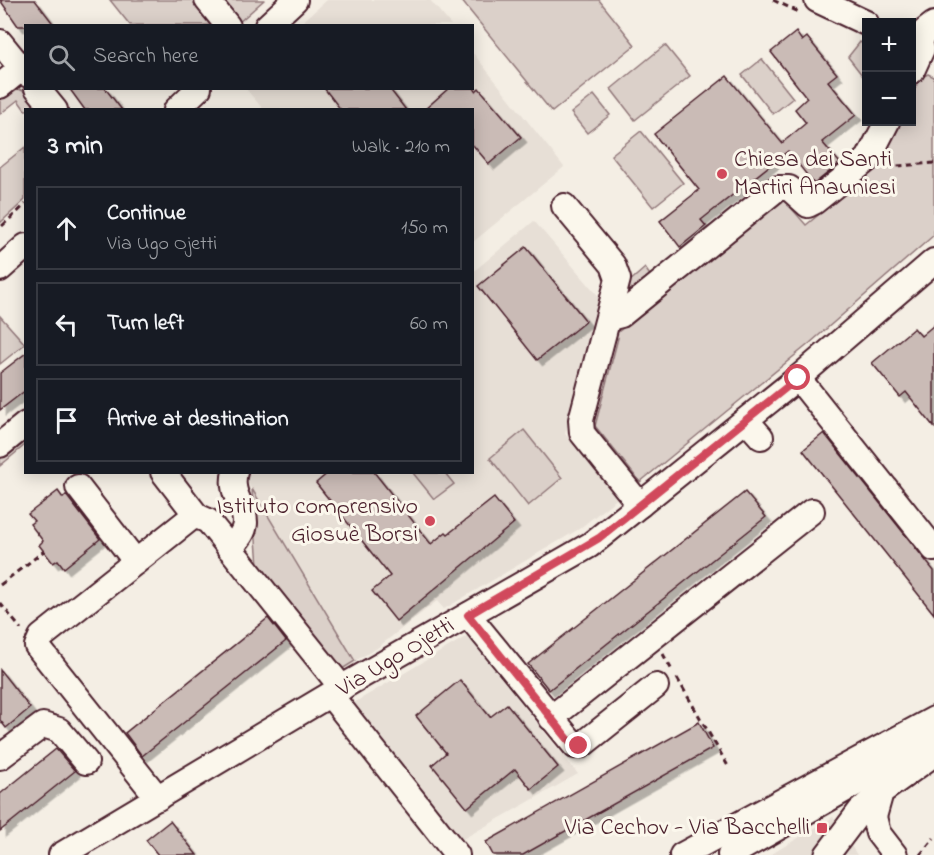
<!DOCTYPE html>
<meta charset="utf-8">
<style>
body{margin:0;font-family:"Indie Flower",sans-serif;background:#20242c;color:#f1f3f6}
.controls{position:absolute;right:18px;top:18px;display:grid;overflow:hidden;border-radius:0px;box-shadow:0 3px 15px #0003}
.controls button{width:54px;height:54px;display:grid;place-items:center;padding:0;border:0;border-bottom:2px solid #363941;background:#171b24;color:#f1f3f6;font:30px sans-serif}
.stop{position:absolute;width:18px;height:18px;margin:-14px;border:4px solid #d1495b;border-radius:50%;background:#fff}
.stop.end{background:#d1495b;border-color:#fff;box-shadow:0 2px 6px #0008}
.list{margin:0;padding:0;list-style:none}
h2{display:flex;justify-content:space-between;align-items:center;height:78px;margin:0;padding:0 24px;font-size:26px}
h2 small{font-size:20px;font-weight:400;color:#9ea1a6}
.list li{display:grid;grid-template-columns:39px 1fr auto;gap:18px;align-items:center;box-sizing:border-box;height:84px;margin:0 12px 12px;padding:0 12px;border:2px solid #363941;border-radius:0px}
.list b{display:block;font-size:22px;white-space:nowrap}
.list p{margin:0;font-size:20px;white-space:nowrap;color:#9ea1a6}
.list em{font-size:20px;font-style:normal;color:#9ea1a6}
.icon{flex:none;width:33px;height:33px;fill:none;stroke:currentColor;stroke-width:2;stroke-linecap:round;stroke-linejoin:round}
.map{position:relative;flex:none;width:934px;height:855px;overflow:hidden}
.search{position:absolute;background:#171b24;box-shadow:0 3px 15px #0003;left:24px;top:24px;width:450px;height:66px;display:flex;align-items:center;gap:15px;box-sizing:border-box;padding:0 21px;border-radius:0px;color:#9ea1a6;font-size:22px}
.panel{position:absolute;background:#171b24;box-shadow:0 3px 15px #0003;left:24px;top:108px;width:450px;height:366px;border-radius:0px}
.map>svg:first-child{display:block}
.built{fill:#e7dfd6}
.green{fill:#dbd0c9;stroke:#92787a;stroke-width:1.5}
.building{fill:#cabbb6;stroke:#4a1f2b;stroke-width:1.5;filter:url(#shadow)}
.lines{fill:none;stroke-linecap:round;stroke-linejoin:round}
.minor-casing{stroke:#4a1f2b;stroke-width:28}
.path{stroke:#4a1f2b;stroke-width:3;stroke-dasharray:6 4.5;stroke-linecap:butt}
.minor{stroke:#fbf7ec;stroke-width:24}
.route{stroke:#d1495b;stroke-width:8}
.poi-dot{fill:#d1495b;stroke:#fbf7ec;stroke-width:2}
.labels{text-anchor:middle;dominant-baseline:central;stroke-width:6;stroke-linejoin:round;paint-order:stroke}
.poi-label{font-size:24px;fill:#4a1f2b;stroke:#fbf7ec;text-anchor:end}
.street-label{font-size:24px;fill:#4a1f2b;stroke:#fbf7ec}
</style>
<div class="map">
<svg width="934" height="855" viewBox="0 0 934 855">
<defs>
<filter id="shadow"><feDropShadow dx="5.5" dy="5.5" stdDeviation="0" flood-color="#0004"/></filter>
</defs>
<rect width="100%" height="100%" fill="#f4eee4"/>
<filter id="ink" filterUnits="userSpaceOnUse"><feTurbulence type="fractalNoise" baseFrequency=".0167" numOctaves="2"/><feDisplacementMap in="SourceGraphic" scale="12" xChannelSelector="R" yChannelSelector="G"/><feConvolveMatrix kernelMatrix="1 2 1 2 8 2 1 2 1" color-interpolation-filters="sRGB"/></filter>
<g filter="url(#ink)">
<!-- built -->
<g class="built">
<path d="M327 0H430L451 25H299Z"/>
<path d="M473 53 564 167 473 242 472 110 263 109 246 89 472 88Z"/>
<path d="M534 221 601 299 565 434 619 497 579 529 444 609 437 601 377 648 355 661 243 475 246 472H472L473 272Z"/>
<path d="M467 636 578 774 461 840 352 704Z"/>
<path d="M833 817 857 855H770Z"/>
</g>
<!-- green -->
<g class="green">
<path d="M110 0H196L217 25H130Z"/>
<path d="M218 0H264L237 24Z"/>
<path d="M461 0H599L635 45 552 112Z"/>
<path d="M860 42 866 45V80L848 57Z"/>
<path d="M665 45 690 76 635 120 611 89Z"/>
<path d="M762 59 793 98 773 114 742 75Z"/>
<path d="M928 74 934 77V235L810 343 640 482 595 426 618 338 611 342 613 336 681 282 779 194 806 225 869 174 881 160 900 122H912C912 107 911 80 928 74Z"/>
<path d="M17 88 25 92 40 109 25 110 18 100 0 114V98Z"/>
<path d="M594 95 610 115 587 133 571 113Z"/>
<path d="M641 131 683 183 653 207 611 155Z"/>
<path d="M25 147V200L0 223V167Z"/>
<path d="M645 268 654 281 630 300 624 293 628 283Z"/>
<path d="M0 316 25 344 0 364Z"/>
<path d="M524 430 562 478 528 506 490 458Z"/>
<path d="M25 433V445L0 466V454Z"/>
<path d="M413 473H445L454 484 434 499Z"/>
<path d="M252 489 355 661 339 671 258 565Z"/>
</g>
<!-- building -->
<g class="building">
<path d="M0 0H35L55 26H18Z"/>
<path d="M796 32 802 41 807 37 837 74 828 81 856 115 822 142 840 163 814 184 788 151 701 220 706 226 680 247 660 221 699 190 654 134 727 76 782 143 806 123 795 109 807 98 771 52Z"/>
<path d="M69 88H105L122 110H85Z"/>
<path d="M324 88H389L406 110H341Z"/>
<path d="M449 88H474L476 91 479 88 521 137 489 164 472 144V110H424Z"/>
<path d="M526 247 586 321 537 360 478 286Z"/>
<path d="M934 325V427L906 392 900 397 872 363 914 328 921 336Z"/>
<path d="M26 353V390L0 410V373Z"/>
<path d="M824 433 934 571V614L803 450Z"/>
<path d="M329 472H374L431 544 446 532 448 534 494 498 514 523 396 621 372 591 390 576 316 483Z"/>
<path d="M58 491 63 498 66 495 100 539 64 568 58 560 53 563 39 545 43 541 30 524 34 521 28 514Z"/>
<path d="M745 492 766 517 549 690 528 664Z"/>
<path d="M268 618 286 641 142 756 125 733Z"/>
<path d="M0 670 30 708 6 728 0 720Z"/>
<path d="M460 680 490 717 507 704 558 767 531 789 515 769 467 808 432 765 446 753 416 716Z"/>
<path d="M699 722 713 748 523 855H493L486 842Z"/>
<path d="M56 749 75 771 0 831V794Z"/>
<path d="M170 821 197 855H158L146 840Z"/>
</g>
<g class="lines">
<defs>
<g id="minor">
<path d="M207 0 228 26"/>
<path d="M817 0 866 23"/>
<path d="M267 26 295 0"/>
<path d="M0 42 26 74"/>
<path d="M918 47 925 31 934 24"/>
<path d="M912 71 922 49"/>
<path d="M0 86 21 69"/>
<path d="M37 88 55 110"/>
<path d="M176 110 199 88"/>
<path d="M564 206 613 265 618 279 581 420 582 433 640 505"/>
<path d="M0 269 26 246"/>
<path d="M609 318 621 315 778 188H789L808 205 814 202 868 159 887 122"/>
<path d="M798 378 934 549"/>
<path d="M746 420 761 437"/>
<path d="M0 445 26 424"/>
<path d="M163 472 197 516"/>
<path d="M78 487 136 562"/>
<path d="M229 548C266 517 226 504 235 472"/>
<path d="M468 615 575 746 582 745 656 686"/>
<path d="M331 696 457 855"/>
<path d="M551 718 812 511"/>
<path d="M0 757 43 725 59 730 86 762"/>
<path d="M158 798 37 646 41 637 191 518 197 516 208 521 342 688"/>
<path d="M61 855 351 682 590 545 798 378 934 261"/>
<path d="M682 855 934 719"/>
<path d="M730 855 934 739"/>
<path d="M827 855 860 811 880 793"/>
<path d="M895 855 878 833 874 817 881 792 934 754"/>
</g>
</defs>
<!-- minor casing -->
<use href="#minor" class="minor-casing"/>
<!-- path -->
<g class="path">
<path d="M773 0 799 12"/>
<path d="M887 167 934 163"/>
<path d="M2 226 26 204"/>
<path d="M0 585 44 551"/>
<path d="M0 603 21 629"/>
<path d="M663 654 673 672"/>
<path d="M677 678 728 766"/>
<path d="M920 855 934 838"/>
</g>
<!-- minor -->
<use href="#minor" class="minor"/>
</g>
</g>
<g class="lines" filter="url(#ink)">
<!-- route -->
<path class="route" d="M579 746 572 744 468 615 599 538 798 378"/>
</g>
<!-- markers -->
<g class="poi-dot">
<circle cx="722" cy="174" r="6"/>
<circle cx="430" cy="521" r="6"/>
<rect x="816" y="822" width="12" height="12" rx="3"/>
</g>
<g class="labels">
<!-- poi labels -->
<g class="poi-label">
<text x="734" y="160" text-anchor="start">Chiesa dei Santi<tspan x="734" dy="28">Martiri Anauniesi</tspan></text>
<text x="418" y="507">Istituto comprensivo<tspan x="418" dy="28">Giosuè Borsi</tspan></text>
<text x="810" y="828">Via Cechov - Via Bacchelli</text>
</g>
<!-- street labels -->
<g class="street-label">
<text transform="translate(396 658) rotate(-31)">Via Ugo Ojetti</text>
</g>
</g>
</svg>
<div class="controls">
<button>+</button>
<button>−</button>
</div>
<div class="stop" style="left:798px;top:378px"></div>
<div class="stop end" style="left:579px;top:746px"></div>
<div class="search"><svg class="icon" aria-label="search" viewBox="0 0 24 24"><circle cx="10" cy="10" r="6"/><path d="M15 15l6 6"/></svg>Search here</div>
<section class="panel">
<h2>3 min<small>Walk · 210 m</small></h2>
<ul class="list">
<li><svg class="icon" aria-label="ahead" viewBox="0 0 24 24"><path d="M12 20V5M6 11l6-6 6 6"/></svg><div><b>Continue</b><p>Via Ugo Ojetti</p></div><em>150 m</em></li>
<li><svg class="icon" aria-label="left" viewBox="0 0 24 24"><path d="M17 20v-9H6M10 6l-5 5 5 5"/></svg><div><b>Turn left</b></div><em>60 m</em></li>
<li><svg class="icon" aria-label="arrive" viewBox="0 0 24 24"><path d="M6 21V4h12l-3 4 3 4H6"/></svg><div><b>Arrive at destination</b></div></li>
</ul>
</section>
</div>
